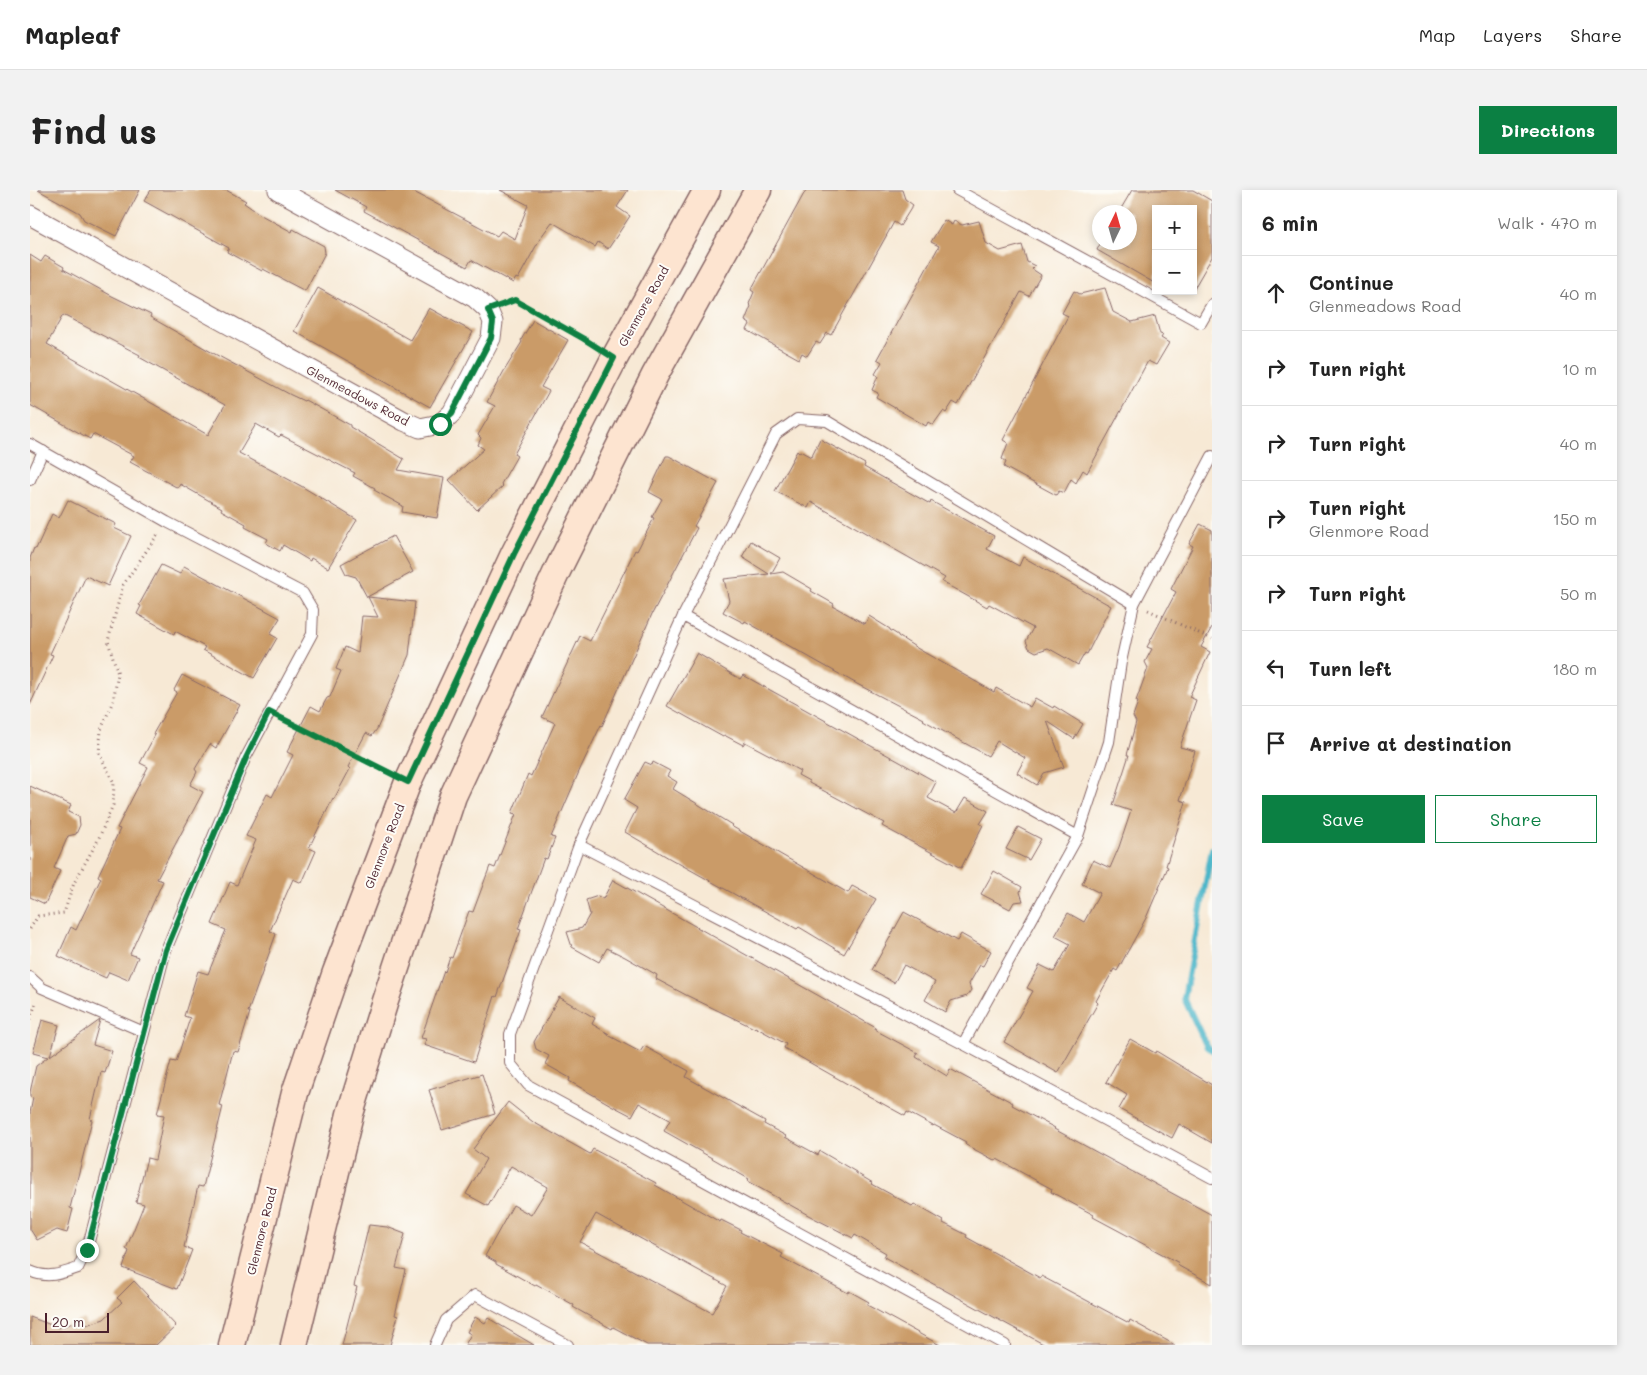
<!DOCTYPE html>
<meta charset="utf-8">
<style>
body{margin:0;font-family:Mali,sans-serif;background:#f2f2f2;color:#222}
.controls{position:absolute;right:15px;top:15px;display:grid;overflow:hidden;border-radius:0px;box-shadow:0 2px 8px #0003}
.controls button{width:45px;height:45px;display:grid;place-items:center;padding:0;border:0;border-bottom:1px solid #e0e0e0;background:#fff;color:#222;font:25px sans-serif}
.compass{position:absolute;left:1062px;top:15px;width:45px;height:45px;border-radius:50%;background:#fff;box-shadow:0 2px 8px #0003;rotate:5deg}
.scale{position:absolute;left:15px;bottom:12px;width:64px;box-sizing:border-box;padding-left:5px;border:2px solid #4a1f2b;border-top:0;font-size:14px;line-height:18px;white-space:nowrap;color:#4a1f2b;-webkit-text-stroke:4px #fdfcf7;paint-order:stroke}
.stop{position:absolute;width:15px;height:15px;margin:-11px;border:4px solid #0b8043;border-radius:50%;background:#fff}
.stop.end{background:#0b8043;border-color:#fff;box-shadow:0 1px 5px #0008}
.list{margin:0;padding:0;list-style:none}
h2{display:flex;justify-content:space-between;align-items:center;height:65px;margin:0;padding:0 20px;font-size:21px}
h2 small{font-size:16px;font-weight:400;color:#767676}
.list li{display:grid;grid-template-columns:32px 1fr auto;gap:15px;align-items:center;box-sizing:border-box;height:75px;padding:0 20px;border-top:1px solid #e0e0e0}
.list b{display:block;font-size:19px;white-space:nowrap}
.list p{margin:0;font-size:16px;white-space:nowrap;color:#767676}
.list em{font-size:16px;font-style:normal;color:#767676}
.actions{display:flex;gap:10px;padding:15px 20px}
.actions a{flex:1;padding:11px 0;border:1px solid #0b8043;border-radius:0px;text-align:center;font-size:18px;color:#0b8043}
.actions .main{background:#0b8043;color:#fff}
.icon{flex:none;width:28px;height:28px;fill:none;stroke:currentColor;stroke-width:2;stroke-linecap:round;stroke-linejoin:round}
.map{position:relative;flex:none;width:1182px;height:1155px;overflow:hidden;border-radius:0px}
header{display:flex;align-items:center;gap:30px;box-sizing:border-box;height:70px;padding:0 25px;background:#fff;border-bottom:1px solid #e0e0e0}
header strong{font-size:24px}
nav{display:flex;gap:28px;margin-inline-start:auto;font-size:18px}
.intro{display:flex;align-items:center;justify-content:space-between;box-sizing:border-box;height:120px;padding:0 30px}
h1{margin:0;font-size:35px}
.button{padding:12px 22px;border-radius:0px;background:#0b8043;color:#fff;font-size:18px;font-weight:700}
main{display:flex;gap:30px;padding:0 30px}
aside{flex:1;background:#fff;border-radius:0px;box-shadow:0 2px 8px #0003}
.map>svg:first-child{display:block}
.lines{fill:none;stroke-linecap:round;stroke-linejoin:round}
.stream{stroke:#4cb6c9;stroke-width:6}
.building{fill:#ca9b67;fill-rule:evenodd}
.service-casing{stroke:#876666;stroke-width:12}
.minor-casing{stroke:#876666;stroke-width:21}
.secondary-casing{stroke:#876666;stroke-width:29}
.path{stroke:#876666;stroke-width:3;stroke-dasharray:1 4;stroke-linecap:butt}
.service{stroke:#fff;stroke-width:10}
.minor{stroke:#fff;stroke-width:19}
.secondary{stroke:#fde4d0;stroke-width:26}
.route{stroke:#0b8043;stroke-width:6}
.labels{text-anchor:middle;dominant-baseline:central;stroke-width:4;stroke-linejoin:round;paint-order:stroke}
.street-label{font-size:12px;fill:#4a1f2b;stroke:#fdfcf7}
</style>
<header>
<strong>Mapleaf</strong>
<nav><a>Map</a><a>Layers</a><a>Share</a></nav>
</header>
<div class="intro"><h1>Find us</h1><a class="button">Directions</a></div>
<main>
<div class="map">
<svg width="1182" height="1155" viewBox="0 0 1182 1155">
<rect width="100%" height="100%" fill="#fdfcf7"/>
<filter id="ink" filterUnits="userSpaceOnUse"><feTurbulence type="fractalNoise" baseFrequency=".02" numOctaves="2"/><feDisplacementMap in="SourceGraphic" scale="10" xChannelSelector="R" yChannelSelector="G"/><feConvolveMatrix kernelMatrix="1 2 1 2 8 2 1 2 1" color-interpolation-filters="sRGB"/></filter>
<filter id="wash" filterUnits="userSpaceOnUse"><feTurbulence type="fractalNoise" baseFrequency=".0096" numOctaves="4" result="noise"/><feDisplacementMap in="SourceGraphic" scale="20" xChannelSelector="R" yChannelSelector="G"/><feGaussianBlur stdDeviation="1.12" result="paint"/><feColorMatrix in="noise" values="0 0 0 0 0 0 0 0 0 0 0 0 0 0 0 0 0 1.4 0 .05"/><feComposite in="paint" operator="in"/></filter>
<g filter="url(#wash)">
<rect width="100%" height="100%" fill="#f7e9d5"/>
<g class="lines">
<!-- stream -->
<path class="stream" d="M1182 659 1154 808 1177 857 1182 860"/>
</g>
<g id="blocks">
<!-- building -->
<g class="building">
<path d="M8 0H110L86 46 54 30 50 23Z"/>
<path d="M121 0H196L216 11 214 13 231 25 262 42 263 39 294 56 295 63 275 101 233 79 232 81 197 62 199 58 114 11Z"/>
<path d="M305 0H380L467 46 471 41 485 49 498 15 470 0H598L587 17 600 26 578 59 568 52 565 57 522 32 511 47 488 89 486 88 483 93 441 70 437 77 334 21 336 17Z"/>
<path d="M776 0H872L875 9 883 15 870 36 864 32 801 145 797 143 790 154 786 152 777 166 772 163 769 169 717 140 720 134 715 131 721 116 719 114 724 102 721 100Z"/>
<path d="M1102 0H1163L1182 11V67L1163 100V19H1126V94L1067 60 1071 52H1100V22H1089Z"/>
<path d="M914 30 922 35 924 31 932 35 949 31 956 53 970 61 992 55 997 72 1005 76 1002 79 1011 85 999 106 991 102 928 215 923 212 916 223 913 221 903 235 898 232 896 236 846 207 848 203 842 200 848 186 845 184 852 172 847 169 909 56 901 52Z"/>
<path d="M0 65 11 72 15 66 34 77 33 79 82 106 121 125 120 127 183 163 261 205 274 211 275 210 320 235V237L374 269 368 280 414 288 407 328 372 322 373 316 344 300 345 298 323 286 325 283 251 245 249 247 226 234 209 263 271 296 327 330 298 378 281 368 280 371 253 355 250 361 236 353 238 349 215 337 216 334 191 320 192 318 150 294 148 298 100 272 104 266 63 244 60 249 0 215ZM33 125 110 165 109 167 195 215 178 245 17 154Z"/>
<path d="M288 98 380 150 399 118 443 142 400 217 264 141Z"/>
<path d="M1075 98 1083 122 1102 132 1125 126 1130 144 1133 145 1131 148 1139 153 1126 175 1118 171 1057 283 1053 280 1046 293 1041 289 1034 303 1029 301 1026 305 974 277 976 272 972 269 978 253 973 250 1038 126 1032 123 1044 101 1050 104Z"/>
<path d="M503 130 538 150 511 197 519 201 484 264 487 266 471 294 473 296 447 320 419 290 454 259 448 255 451 248 448 245 465 216 457 212 474 181 492 152 491 150Z"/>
<path d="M790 249 835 274 834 277 900 314 901 311 964 346 957 359 989 376 993 367 1081 416 1057 464 1055 463 1048 475 1018 458 1006 462 999 458 996 451 1003 438 959 414 957 417 912 392 915 388 781 312 778 318 745 301 767 261 769 263 770 261 781 267Z"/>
<path d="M636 266H639L688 293 664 336 667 338 622 424 572 536 571 535 551 577 521 647 525 648 517 669 514 668 488 739 491 740 467 807 465 806 444 872 394 855 396 849 391 848 414 781 415 782 420 767 422 768 439 721 443 722 460 676 465 678 486 624 482 623 498 584 501 586 525 533 512 527 550 446 560 451 605 360 607 361 624 328 622 327 632 309 619 302Z"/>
<path d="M38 310 86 334 84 338 101 346 78 396 56 386 20 464 23 465 0 515V368L4 358 6 359 22 324 29 328Z"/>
<path d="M1170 334 1182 340V437L1171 457 1180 462 1159 507 1166 510 1150 557 1165 561 1150 610 1156 612 1136 676 1138 677 1116 728 1087 781 1084 779 1066 811 1068 813 1028 883 974 852 1003 801 997 798 1010 775 1024 782 1040 754 1025 746 1038 723 1054 732 1070 703 1052 694 1063 670 1080 678 1089 657 1101 621 1083 615 1099 565H1097L1106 532 1103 526 1108 512 1106 511 1118 478 1115 472 1122 459 1117 457 1146 402 1141 399 1163 356 1159 354Z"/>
<path d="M363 346 383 382 337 407 326 387 316 384 311 374Z"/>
<path d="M721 351 750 368 741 384 753 382 782 399 781 401 804 414 803 416 835 434 839 426 860 439V440L868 445V446L890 460 964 502 966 498 1000 517 1005 508 1023 518 1024 516 1053 534 1044 549 1017 531 1034 577 1014 583 1007 595 987 583 995 568 967 551 958 566 893 530 894 529 827 494 715 431 714 433 693 422 699 411 694 389 739 384 712 367Z"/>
<path d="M131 375 150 384 154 376 250 428 240 444 247 448 224 488 173 460 175 457 145 441 144 444 140 442 107 424 111 416 109 415Z"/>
<path d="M338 407 385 412 379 465 347 539 342 546 336 543 318 577 320 579 304 609 303 608 279 658 286 661 272 693 263 689 240 741 246 744 218 822H220L208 862 203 861 189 915 193 916 173 997 168 996 154 1057 162 1060 147 1099 93 1078 99 1061 96 1059 114 1014 106 1012 117 968 125 970 134 925 127 924 141 871 146 872 160 828 154 826 168 781 178 784 196 740 182 734 200 692 207 695 226 650 216 646 237 604 242 607 263 565 257 562 281 516 290 521 297 508 300 507 311 481 306 479 315 457 328 463 332 426 348 427Z"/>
<path d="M667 463 710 489 713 485 906 592 898 608 926 623 935 608 958 621 950 634 953 635 931 678 863 642 852 636 854 633 779 593V591L768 585 770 581 715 552 713 555 694 545 693 547 637 516Z"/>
<path d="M152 485 210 515 186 558 180 554 165 579 167 582 160 595 173 602 127 689 133 691 100 764 108 767 98 790 79 782 76 788 28 766 41 737 46 740 71 688 68 686 90 639 87 638 118 577 110 573 125 545 123 544 147 502 144 500Z"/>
<path d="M615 572 622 575 623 572 640 581 637 586 647 592 643 599 702 635 701 636 818 703 822 696 824 697 846 709 814 764 769 737 767 739 639 668 595 642 607 618 594 610Z"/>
<path d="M0 596 41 615 38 622 49 627 50 635 46 644 38 646 24 678 30 681 15 714 0 707Z"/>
<path d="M988 637 1011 649 999 670 976 659Z"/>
<path d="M964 681 992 697 990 702 993 711 984 712 980 719 951 704Z"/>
<path d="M583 690 846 838 845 840 888 863 886 867 917 886 920 879 983 913 982 915 1025 938 1024 939 1182 1025V1094L1147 1075 1149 1073 1063 1027 1064 1025 1021 1002 1022 999 967 969 966 971 936 955 935 954 936 952 904 935 903 936 877 922 875 926 835 904 754 858 756 854 725 837 724 838 656 805 626 789 627 785 595 767 577 758 569 772 542 757 537 742 552 738 560 724 556 710 568 706 573 709Z"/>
<path d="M874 722 927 751 931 744 961 761 953 776 950 775 939 794 941 800 937 806 921 811 915 822 895 810 905 792 874 775 864 793 842 780Z"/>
<path d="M529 807 565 828 562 834 579 844 578 845 610 862 614 856 659 881 656 887 735 931 734 934 756 946 755 947 788 965 790 961 826 982V983L843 993 842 994 882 1016 884 1014 914 1031 913 1033 937 1045 936 1047 1010 1088 1011 1086 1099 1133 1100 1130 1145 1155H1015L854 1067 856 1063 825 1045 823 1048 780 1026 717 991 719 989 634 941 640 930 609 913 602 926 581 915 539 891 540 888 515 874 519 866 506 859 504 852Z"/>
<path d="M12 830 29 835 20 866 70 830 63 855 82 861 75 883 71 882 60 929 62 930 40 1018 43 1019 37 1043 27 1040 7 1050 0 1039V923L3 908 0 907V902L6 876 18 867 3 863Z"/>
<path d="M1100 849 1125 863 1126 861 1182 895V953L1149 934 1142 948 1089 919 1097 905 1076 892Z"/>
<path d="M452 884 465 924 412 940 399 900Z"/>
<path d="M478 912 503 932 560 964 563 959 613 986 626 993 625 995 690 1032 691 1030 711 1040 710 1042 753 1064 751 1067 818 1103 819 1101 839 1112 837 1115 910 1155H617L583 1137 582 1139 543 1117 544 1115 506 1094 505 1096 466 1074V1072L455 1066 483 1015 501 1025 518 997 481 976 458 1016 436 1004 456 969 443 959ZM566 1024 697 1096 682 1123 550 1052Z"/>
<path d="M339 1035 357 1037 375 1044 366 1078 376 1080 365 1125 368 1126 360 1155H312L327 1097 324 1096Z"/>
<path d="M104 1091 146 1136 126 1155H0V1127L29 1138 54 1129 56 1135 74 1129 92 1112 87 1108Z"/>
<path d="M445 1127 455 1133 458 1128 504 1155H435L441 1144 437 1142Z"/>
</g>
</g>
</g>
<g filter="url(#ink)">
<use href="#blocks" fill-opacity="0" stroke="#876666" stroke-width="1"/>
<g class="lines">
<defs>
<g id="service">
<path d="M927 0 1171 133 1182 114"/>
<path d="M0 254 137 332 273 403 283 420 282 444 216 567 136 760 57 1059 48 1078C31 1084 17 1089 0 1081"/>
<path d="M0 290 13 261"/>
<path d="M653 426 1048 646"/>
<path d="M549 655 933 854 1182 988"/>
<path d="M0 787 12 798 114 842"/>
<path d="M933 854 1048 646 1079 552 1091 472 1104 414"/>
<path d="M405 1155 416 1130 445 1105 538 1155"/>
<path d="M975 1155 498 895 480 873V844L549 655 653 426 746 244 767 229 797 231 1104 414 1182 266"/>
</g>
<path id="minor" d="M0 25 374 231 390 238 410 234 422 223 461 148 463 132 458 120 445 108 248 0"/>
<g id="secondary">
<path d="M202 1155 265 903 306 782 378 592 484 364 584 169 677 0"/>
<path d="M264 1155 320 924 354 814 423 606 528 379 625 185 728 0"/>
</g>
</defs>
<!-- service casing -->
<use href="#service" class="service-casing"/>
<!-- minor casing -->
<use href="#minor" class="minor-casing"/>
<!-- secondary casing -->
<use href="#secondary" class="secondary-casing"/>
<!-- path -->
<g class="path">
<path d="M475 114 485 110 564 155"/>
<path d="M1118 420 1182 449"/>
<path d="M253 529 357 582"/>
<path d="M0 739 8 726 34 723 44 693 68 650 83 615 84 593 69 563 71 540 83 511 88 484 78 451 93 395 128 344"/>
<path d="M0 829 7 811"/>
</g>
<!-- service -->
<use href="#service" class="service"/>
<!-- minor -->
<use href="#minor" class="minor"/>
<!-- secondary -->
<use href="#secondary" class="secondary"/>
</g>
</g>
<g class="lines" filter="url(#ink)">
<!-- route -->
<path class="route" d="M57 1060 136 760 216 568 239 522 378 592 484 364 584 168 554 149 485 110 458 120 463 132 461 148 422 223 410 234"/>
</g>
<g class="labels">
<!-- street labels -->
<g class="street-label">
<text transform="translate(613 116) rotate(-61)">Glenmore Road</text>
<text transform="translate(328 205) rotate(28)">Glenmeadows Road</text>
<text transform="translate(354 656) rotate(-69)">Glenmore Road</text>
<text transform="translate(231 1041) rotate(-76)">Glenmore Road</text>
</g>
</g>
</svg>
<div class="controls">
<button>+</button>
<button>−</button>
</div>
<svg class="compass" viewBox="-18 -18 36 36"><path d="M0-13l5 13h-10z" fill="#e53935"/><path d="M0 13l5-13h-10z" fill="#767676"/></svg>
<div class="scale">20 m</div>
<div class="stop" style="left:410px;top:234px"></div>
<div class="stop end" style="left:57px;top:1060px"></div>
</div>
<aside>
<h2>6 min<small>Walk · 470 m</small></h2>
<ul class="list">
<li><svg class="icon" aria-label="ahead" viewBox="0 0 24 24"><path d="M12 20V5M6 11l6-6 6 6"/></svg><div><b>Continue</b><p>Glenmeadows Road</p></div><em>40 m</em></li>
<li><svg class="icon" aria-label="right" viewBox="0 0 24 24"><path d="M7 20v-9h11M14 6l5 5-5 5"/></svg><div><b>Turn right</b></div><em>10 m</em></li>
<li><svg class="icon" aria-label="right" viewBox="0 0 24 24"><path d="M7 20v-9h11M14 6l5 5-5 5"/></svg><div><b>Turn right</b></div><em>40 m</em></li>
<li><svg class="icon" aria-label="right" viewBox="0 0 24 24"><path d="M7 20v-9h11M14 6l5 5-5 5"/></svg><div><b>Turn right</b><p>Glenmore Road</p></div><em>150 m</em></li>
<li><svg class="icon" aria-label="right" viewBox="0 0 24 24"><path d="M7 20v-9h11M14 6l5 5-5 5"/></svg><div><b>Turn right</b></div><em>50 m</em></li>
<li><svg class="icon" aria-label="left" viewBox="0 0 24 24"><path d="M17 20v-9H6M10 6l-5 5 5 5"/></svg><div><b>Turn left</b></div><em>180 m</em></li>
<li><svg class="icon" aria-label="arrive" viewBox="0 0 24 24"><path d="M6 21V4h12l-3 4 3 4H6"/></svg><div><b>Arrive at destination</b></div></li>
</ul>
<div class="actions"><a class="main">Save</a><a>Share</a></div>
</aside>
</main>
